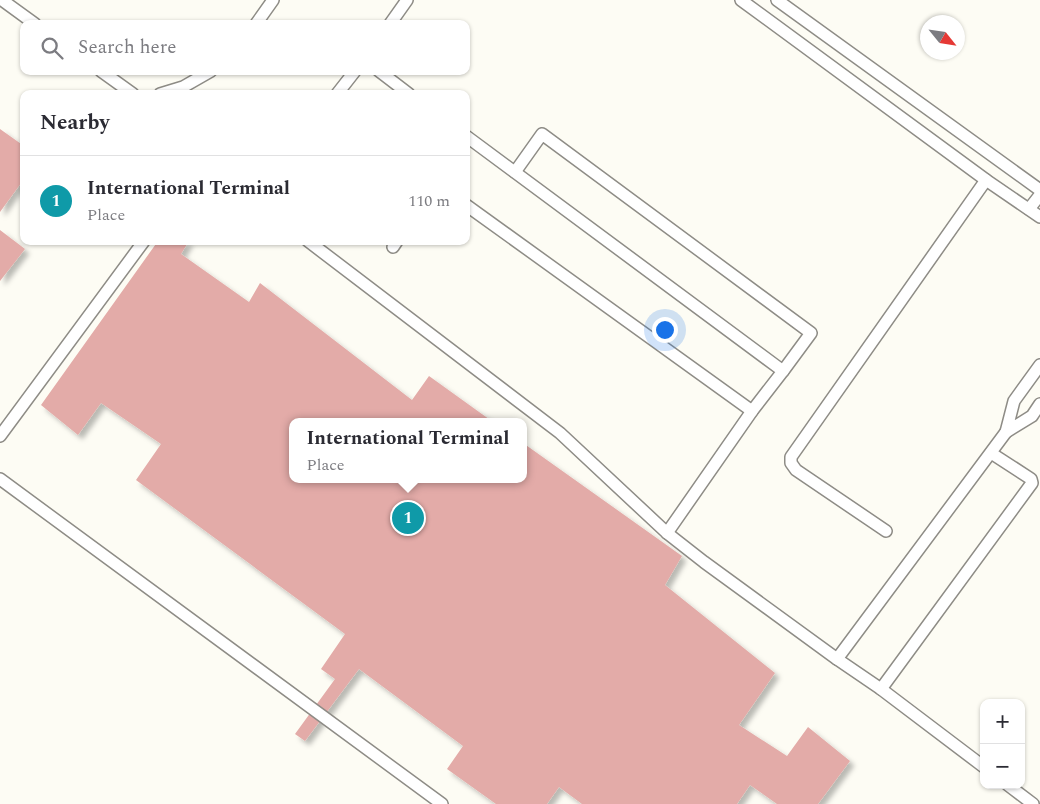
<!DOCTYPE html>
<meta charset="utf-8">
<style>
body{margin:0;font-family:Spectral,serif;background:#f2f2f3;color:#2b2b33}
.controls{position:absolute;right:15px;bottom:15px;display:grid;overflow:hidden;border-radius:10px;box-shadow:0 1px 4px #0004}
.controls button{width:45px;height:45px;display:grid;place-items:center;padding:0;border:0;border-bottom:1px solid #e1e1e2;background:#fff;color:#2b2b33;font:25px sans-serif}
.compass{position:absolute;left:920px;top:15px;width:45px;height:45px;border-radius:50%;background:#fff;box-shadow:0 1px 4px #0004;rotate:120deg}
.you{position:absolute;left:664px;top:329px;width:18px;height:18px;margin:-12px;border:4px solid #fff;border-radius:50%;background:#1a73e8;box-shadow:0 0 0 8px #1a73e833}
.badge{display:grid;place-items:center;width:32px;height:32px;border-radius:50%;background:#2563eb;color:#fff;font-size:16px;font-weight:700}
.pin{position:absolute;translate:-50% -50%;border:2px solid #fff;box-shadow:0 1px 5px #0006}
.popup{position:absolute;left:289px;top:418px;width:238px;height:65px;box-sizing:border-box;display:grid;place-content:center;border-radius:10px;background:#fff;filter:drop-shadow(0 1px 4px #0005);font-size:16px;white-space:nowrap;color:#7c7c81}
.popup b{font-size:19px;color:#2b2b33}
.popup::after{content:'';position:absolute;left:50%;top:100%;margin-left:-10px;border:10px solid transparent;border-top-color:#fff}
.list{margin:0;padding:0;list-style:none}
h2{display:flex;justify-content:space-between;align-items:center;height:65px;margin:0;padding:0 20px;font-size:21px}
h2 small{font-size:16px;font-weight:400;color:#7c7c81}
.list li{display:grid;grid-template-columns:32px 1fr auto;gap:15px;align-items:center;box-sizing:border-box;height:90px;padding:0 20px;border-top:1px solid #e1e1e2}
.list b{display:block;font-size:19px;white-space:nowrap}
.list p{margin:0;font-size:16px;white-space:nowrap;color:#7c7c81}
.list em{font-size:16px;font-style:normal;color:#7c7c81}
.icon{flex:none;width:28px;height:28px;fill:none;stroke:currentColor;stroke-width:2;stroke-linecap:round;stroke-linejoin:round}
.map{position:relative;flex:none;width:1040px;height:804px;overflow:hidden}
.search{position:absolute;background:#fff;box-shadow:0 1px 4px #0004;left:20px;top:20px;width:450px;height:55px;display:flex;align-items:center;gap:12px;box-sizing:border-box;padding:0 18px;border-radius:10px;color:#7c7c81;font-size:19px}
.panel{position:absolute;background:#fff;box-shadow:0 1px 4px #0004;left:20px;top:90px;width:450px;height:155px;border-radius:10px}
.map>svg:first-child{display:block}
.building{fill:#e3aba8;filter:url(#shadow)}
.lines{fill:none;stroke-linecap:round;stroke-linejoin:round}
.service-casing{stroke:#8e8c86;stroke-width:14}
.service{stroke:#fff;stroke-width:11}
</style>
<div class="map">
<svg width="1040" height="804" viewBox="0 0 1040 804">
<defs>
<filter id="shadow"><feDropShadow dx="4.5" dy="4.5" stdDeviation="2.5" flood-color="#0004"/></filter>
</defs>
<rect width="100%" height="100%" fill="#fdfcf4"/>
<!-- building -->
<g class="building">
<path d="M0 129 24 146V179L0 212Z"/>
<path d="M0 230 25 249 0 281Z"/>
<path d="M158 241H189L181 254 249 302 260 283 412 400 429 376 493 422H293V479H523V443L682 556 665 585 775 673 739 725 787 756 808 727 850 761 818 804H777L750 785 737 804H582L559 787 547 804H496L447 769 463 746 359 669 305 741 295 734 335 679 321 669 345 634 136 480 161 444 101 403 78 435 41 405Z"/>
</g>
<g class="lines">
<defs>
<g id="service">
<path d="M2 0 35 24"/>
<path d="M741 0 986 180 1040 217"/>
<path d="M777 0 1040 190"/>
<path d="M256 24 273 0"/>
<path d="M390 24 407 0"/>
<path d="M101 71 133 94"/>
<path d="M379 71 409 94"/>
<path d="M160 94 183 87 211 71"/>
<path d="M337 94 355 71"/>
<path d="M466 136 783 371 752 411 667 533"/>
<path d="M515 172 542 134 811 333 783 371"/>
<path d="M466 205 752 411"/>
<path d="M1029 209 1040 195"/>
<path d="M308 241 560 433 667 533 704 562 837 659 1006 432"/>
<path d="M393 247 397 241"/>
<path d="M1040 365 1014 401 1006 432 1032 416 1040 404"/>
<path d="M0 436 144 241"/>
<path d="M0 479 442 804"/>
<path d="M886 531 796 470 791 463V457L986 180"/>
<path d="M837 659 881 689 1032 483 1031 479 1028 477 991 453"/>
<path d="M881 689 984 767"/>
<path d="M1008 785 1033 804"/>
</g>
</defs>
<!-- service casing -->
<use href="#service" class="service-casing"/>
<!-- service -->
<use href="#service" class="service"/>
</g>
</svg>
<div class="controls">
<button>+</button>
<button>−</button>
</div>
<svg class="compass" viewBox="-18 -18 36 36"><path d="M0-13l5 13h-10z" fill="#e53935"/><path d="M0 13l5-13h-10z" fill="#7c7c81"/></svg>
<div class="you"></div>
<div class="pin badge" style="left:408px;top:518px;background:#0f9aa8">1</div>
<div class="popup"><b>International Terminal</b>Place</div>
<div class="search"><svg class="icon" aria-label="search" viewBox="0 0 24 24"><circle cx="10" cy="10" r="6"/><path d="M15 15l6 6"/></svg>Search here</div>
<section class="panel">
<h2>Nearby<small></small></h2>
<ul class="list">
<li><span class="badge" style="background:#0f9aa8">1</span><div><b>International Terminal</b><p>Place</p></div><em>110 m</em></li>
</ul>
</section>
</div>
